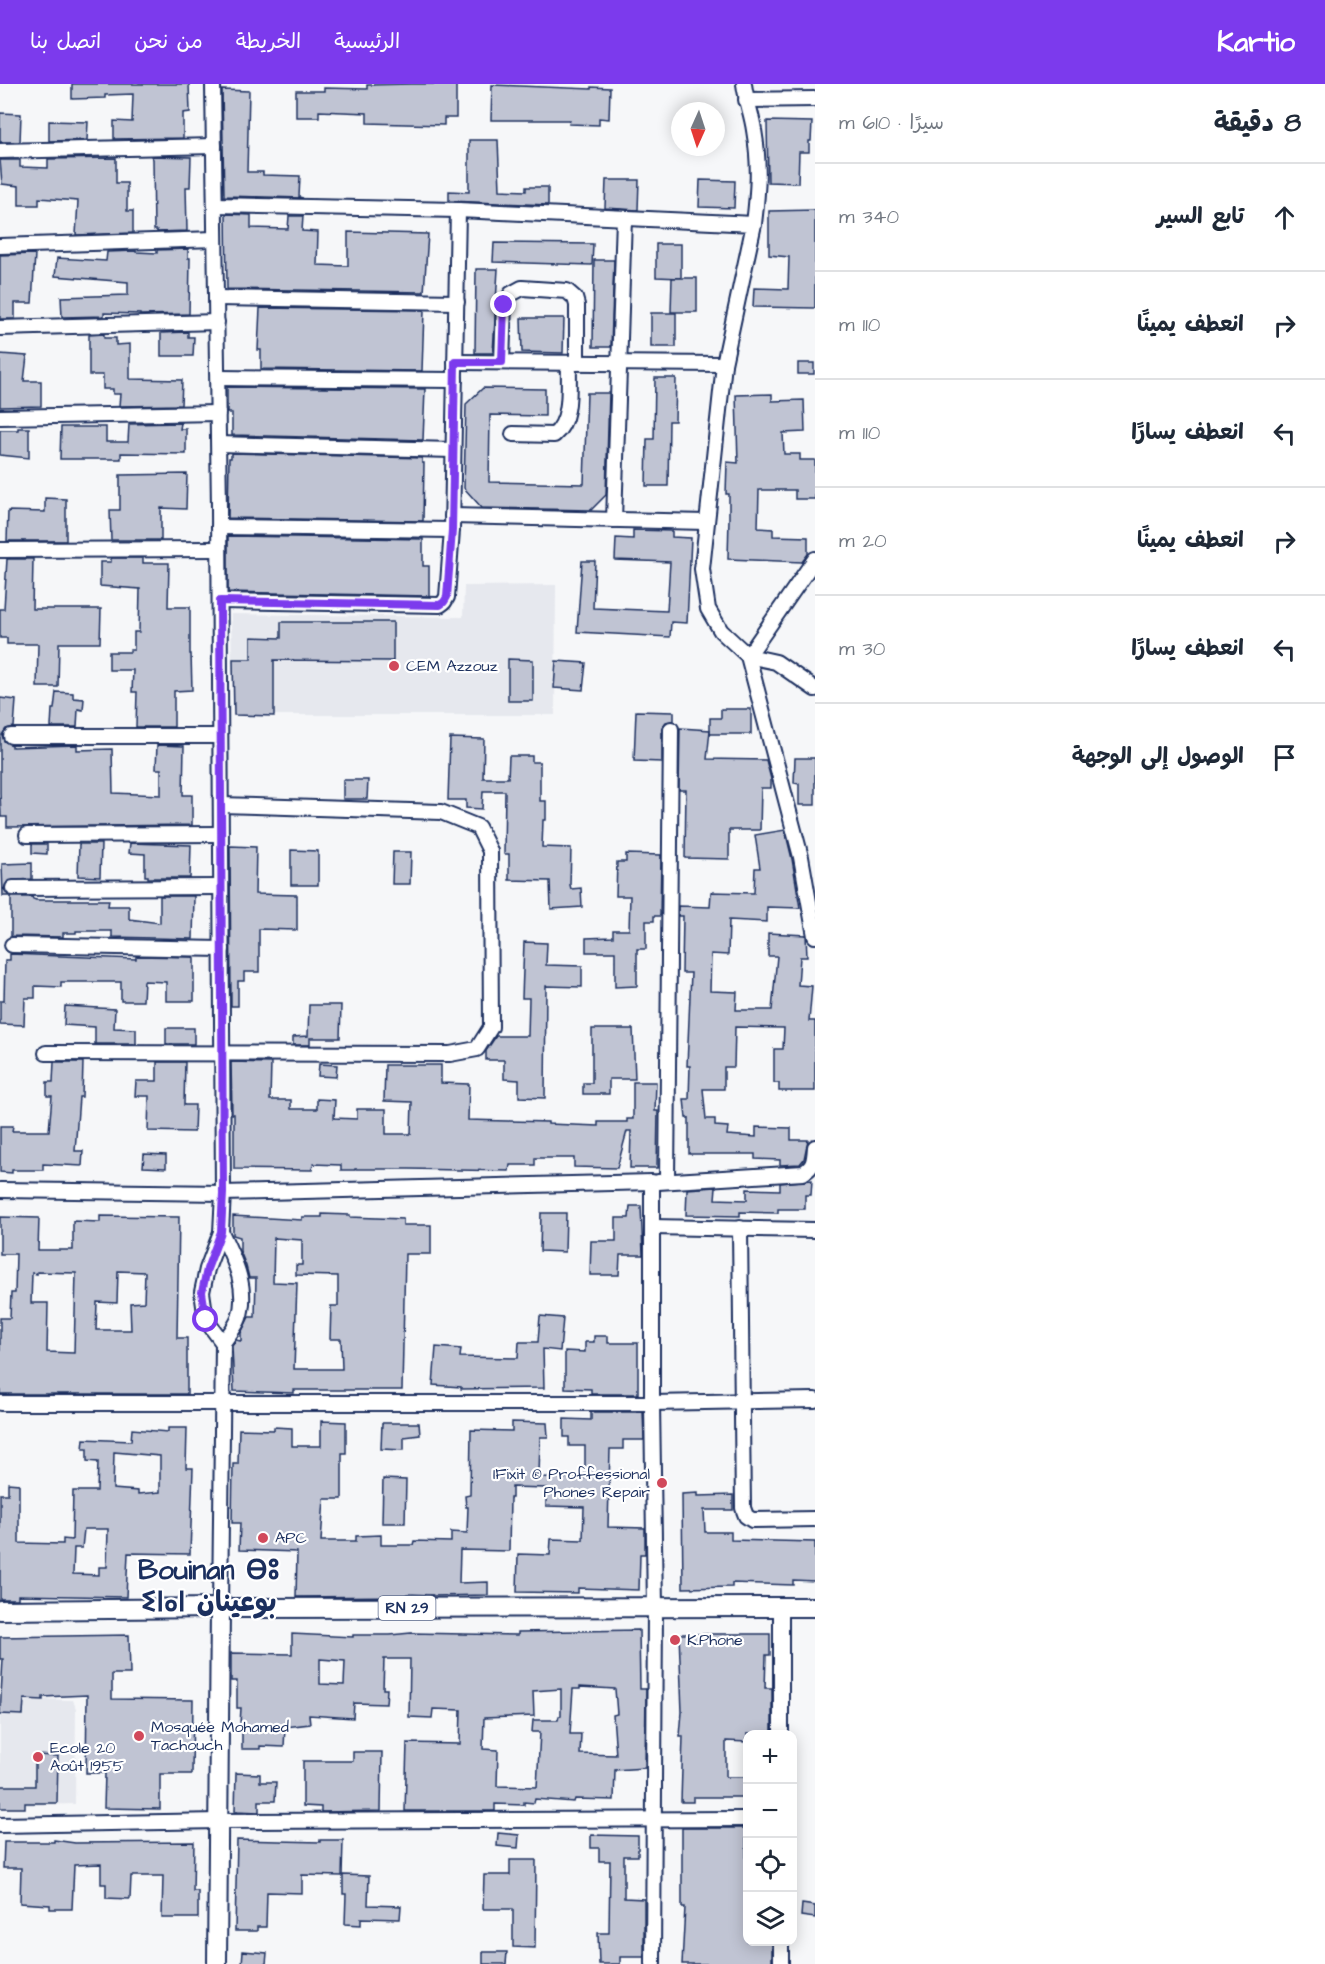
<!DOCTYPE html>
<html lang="ar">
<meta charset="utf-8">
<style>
body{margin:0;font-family:"Architects Daughter","Playpen Sans Arabic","Noto Sans Tifinagh",sans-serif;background:#f6f6f7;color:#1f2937;direction:rtl}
.controls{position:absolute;right:18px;bottom:18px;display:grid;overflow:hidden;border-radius:12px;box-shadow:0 3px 15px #0003}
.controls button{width:54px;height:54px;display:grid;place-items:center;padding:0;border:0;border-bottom:2px solid #e0e1e3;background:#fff;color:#1f2937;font:30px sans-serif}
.compass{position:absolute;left:671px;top:18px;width:54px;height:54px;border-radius:50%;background:#fff;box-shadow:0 3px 15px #0003;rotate:183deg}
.stop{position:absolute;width:18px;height:18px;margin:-14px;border:4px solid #7c3aed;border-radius:50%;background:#fff}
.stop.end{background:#7c3aed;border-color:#fff;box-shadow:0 2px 6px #0008}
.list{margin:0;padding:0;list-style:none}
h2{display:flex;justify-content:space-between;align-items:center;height:78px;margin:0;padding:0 24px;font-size:26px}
h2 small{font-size:20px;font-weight:400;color:#747a83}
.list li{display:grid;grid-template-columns:39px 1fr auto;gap:18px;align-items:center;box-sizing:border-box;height:108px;padding:0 24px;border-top:2px solid #e0e1e3}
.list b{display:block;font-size:22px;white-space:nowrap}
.list em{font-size:20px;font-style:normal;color:#747a83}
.icon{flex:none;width:33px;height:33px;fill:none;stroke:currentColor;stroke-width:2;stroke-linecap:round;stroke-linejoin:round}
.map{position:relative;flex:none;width:815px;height:1880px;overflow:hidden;direction:ltr}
header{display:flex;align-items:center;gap:36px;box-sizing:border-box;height:84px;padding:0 30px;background:#7c3aed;color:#fff}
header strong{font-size:28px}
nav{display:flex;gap:33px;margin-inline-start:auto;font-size:21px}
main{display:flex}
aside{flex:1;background:#fff}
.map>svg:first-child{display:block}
.built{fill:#e6e8ee}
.building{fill:#c0c4d3;stroke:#1b2f5e;stroke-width:1.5;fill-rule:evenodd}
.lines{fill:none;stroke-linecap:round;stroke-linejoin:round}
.minor-casing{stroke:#1b2f5e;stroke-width:18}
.major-casing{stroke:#1b2f5e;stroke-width:22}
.minor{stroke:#fff;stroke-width:14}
.major{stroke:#fff;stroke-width:18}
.route{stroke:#7c3aed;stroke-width:8}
.poi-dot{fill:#d1495b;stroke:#fff;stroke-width:2}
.labels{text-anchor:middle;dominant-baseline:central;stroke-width:4.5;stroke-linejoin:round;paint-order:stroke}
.shield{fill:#fff;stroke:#5f6d8e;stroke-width:1.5}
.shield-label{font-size:15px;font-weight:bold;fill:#1b2f5e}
.poi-label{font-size:16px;fill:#1b2f5e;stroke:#fff;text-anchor:start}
.town-label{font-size:28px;font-weight:bold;fill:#1b2f5e;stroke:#fff}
</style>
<header>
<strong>Kartio</strong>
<nav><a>الرئيسية</a><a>الخريطة</a><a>من نحن</a><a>اتصل بنا</a></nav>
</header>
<main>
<aside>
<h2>8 دقيقة<small>سيرًا · 610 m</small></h2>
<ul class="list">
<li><svg class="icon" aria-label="ahead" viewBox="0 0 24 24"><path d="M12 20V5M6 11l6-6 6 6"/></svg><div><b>تابع السير</b></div><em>340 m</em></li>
<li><svg class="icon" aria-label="right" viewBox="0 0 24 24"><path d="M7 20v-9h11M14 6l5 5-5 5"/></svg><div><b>انعطف يمينًا</b></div><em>110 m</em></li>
<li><svg class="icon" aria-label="left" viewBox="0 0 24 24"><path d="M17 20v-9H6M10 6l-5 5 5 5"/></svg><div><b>انعطف يسارًا</b></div><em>110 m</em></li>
<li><svg class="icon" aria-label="right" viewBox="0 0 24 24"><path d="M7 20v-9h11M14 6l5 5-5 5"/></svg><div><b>انعطف يمينًا</b></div><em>20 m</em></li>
<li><svg class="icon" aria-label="left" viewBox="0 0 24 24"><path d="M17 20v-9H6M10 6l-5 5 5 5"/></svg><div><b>انعطف يسارًا</b></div><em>30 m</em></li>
<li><svg class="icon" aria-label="arrive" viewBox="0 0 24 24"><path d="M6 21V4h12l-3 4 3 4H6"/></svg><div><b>الوصول إلى الوجهة</b></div></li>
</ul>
</aside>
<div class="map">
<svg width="815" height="1880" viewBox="0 0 815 1880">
<rect width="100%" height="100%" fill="#f6f7f9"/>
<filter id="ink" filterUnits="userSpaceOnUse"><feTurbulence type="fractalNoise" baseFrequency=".0167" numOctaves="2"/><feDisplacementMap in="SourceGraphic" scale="12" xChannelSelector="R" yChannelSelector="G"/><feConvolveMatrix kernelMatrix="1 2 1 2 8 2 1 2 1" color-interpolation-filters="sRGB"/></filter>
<g filter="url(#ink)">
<!-- built -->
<g class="built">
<path d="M556 501 555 631H233L231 530 463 533 464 502Z"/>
<path d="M0 1614 73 1616 76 1625 75 1720 0 1722Z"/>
</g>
<!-- building -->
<g class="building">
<path d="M72 0H189L190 28 183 29V54L114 55V37L132 38 133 10 105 11V14L72 15Z"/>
<path d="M411 0H456V34H444V41L367 39V29L319 27V33H296V7H324V4L367 5V1Z"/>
<path d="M492 1 591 5V3L610 4 609 35 599 34V41L569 40 570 36H491Z"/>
<path d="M222 6 249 7 247 88H263V91L300 92 299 113 303 114 224 112Z"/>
<path d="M0 29 21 30 20 58H0Z"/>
<path d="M49 37 88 38 87 56 49 57Z"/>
<path d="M767 37 812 38 811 57H809V68H799L798 99 768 98Z"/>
<path d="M469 56H498L500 106 526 107V103H548V121L449 117V107L469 108Z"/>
<path d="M151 72 191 73 190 103H186L187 147 157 148V146H154L153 75Z"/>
<path d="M116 74V99H127V127H133V149L76 151 78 117 39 114V121H19V102L2 100 0 76H20V83L48 84V75Z"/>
<path d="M606 96H639L638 126 605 124Z"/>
<path d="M700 96 735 97 734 124 699 123Z"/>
<path d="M815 126V224L753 223 754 204 788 205 789 173 769 171V127Z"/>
<path d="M226 130 251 131V144L288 145 289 132H303L302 147 318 148 317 181 348 182V148L428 150 424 208 227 205Z"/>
<path d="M494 159 593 160 592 181 493 178Z"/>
<path d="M656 160H681V194L656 193Z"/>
<path d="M188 165V174H190L189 230 140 231V230L104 229V232L62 233 61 213 128 211V198L55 192 57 174 106 177 107 168 136 167V168L157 169V166Z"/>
<path d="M35 170 32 219H15V235H0V171Z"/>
<path d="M594 176H614L611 263H593Z"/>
<path d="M476 185H498L493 269H475Z"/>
<path d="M672 194H697V228H671Z"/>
<path d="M260 224 424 226 422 287 261 285V266H258Z"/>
<rect x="651" y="229" width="25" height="34"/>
<path d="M521 234H564L563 269 522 268Z"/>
<path d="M188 248V253H194L193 272H161V249Z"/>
<path d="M104 250V254H116V261L130 260V295L182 296 181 321 119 322 120 310H113V305H103V291H89V251Z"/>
<path d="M0 270 27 272 24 297H41V322L0 323Z"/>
<rect x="798" y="279" width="16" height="11"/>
<path d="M655 294H676L675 337H669L668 402H646L647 355H654Z"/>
<path d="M227 303 425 305 423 356 232 351V329H227Z"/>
<path d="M483 304 545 305V332L490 331 489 398 584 400 587 309H609L606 411 591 426 482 424 464 404 466 320Z"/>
<path d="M772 310V317L804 316 805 348 783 349 784 370H800V376H815V415H795V406H759L758 444 773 445V452L808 453V470L802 478 728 475 729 434V410H726L727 378 738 379 736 311Z"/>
<path d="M181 339 180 345H186V370L121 369V375H60L61 343H106V358H128L129 340Z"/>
<path d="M18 344H29V374L0 371V346H18Z"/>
<path d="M231 369 422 374V379H424L423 437 228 434 229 374H231Z"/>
<path d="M187 390 186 425 161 424V456H111L110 426H120V391Z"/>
<path d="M45 414 66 415V457H7L8 427 45 428Z"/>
<path d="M633 446 672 447V453L691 454 687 539 671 538 670 553 577 548 582 477H595L593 524 667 527 670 478 615 476 616 454 633 455Z"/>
<path d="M228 452 423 455V482H429V512L228 508Z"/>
<path d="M111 474H143V479H169L168 523H190V570H191L192 606 174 607V643H136L137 608H132L133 586H109V568H130V566H134V548H139L140 505 100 502V478H111Z"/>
<path d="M7 475H33L32 525H101L100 559H59L58 603H37L38 560H7V554H0V525H4Z"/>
<path d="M281 538H393V577L274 576V632L234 631 233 575H251V553L281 554Z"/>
<path d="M508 575 533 576V617H508Z"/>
<path d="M556 577 586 579 583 606 554 604Z"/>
<path d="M56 608 73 609V614L84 615 83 626 78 625 77 643H51L52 625H54Z"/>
<path d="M0 614 16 616 14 643 6 645 2 651 4 657 12 661V663L77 661V666L112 665 113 709 161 711V685H156L157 661 184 662 183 711H192V741L7 743V733H1L0 709Z"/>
<path d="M721 625H751V650H710V634H721Z"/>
<path d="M636 627 674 628V637L666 638 662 644V678L634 677Z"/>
<path d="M680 644 710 646 707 675 766 676 771 695V704H761L760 746H729V775L685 774 686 706H679Z"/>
<path d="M450 654 484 655 483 694H508L509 672H532V678H540V717H546V736H543L542 763 571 764 570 801 571 805 581 804 582 823 551 825 550 797 509 796V770H504L505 707H483L482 725 466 724V716H448Z"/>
<path d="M795 674H815V721H799V700L794 699Z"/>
<path d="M343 696H368L367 715H343Z"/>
<path d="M785 746 792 775 800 824 767 823V838L729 836 728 871 711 870 710 907 737 908 736 926H772L777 872H768V849L806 851 807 873H800L798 901 812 902 809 937H815V1007H779V999H774V965H783L784 944 735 943 734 983H724V1005H703L706 1035H715V1042L728 1043 727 1051 756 1053V1043L791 1044V1056H808L804 1075 800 1080 780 1081V1076L755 1075V1070H689V1034H686L684 1015H689L690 982H687L691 889H682L683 832H678V822L710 823 711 808 754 809 755 784H760L755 751Z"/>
<path d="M130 759 191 761 190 794H148V792H145V770L129 769Z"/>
<path d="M32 760H47V770L32 769Z"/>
<path d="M79 760H101L100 793 78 792Z"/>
<path d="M230 762 256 763 255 810 297 811V846L259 845V888H244V897H238V922H231Z"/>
<path d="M291 766 318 767V801H291Z"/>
<path d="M393 768H411L410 800H392Z"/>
<path d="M626 770 661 771 660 832H654V837H646V865H637V902L615 903V868H586V854L613 853V846H629L630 812H616L617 778H626Z"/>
<path d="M32 779V795L8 797 4 805 9 812H3L2 780Z"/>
<path d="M160 812H194L193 855 112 853V847H76V849H63V853L11 852V813H32L33 815 36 816H109L108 822H129V835L160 839Z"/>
<path d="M524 858 547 859 546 881 582 882V903L546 902 545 1014 519 1013V996L504 995V976H486V967L496 952H528L529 914H522Z"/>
<path d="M10 870 136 875V872L193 873 194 875V917H166V898L144 897 143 917H121V898H61V903L35 902V914H25L24 941 0 940V917H4L5 876H10Z"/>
<path d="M309 921H341L340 954H310V961H293V953L308 952Z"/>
<path d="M65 922 115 925 114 944 136 945V960H95V943L64 941Z"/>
<rect x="166" y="944" width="28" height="16"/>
<path d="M592 945H633L635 995H609V1010H583V999H592Z"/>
<path d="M54 978H83L82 1013H79L75 1067H83L82 1082 43 1080V1086H12V1089L0 1088V1042H13L12 1047H49L52 1012H47V998H53Z"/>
<path d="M157 978H185L184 1021H195L194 1048 148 1047 149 1012H135L136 997H157Z"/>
<path d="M231 978 271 979 270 1016H291V1025H317V1015L335 1016 334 1034 357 1035V1025H386V1050H411L412 1018 384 1017 385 981H441V999L469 1000 468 1036 548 1038V1040L598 1042V1038H627V1035H633V998H656L655 1027H658L657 1084H630L631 1047H627L617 1084 574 1083V1074H535V1081H510L509 1087 409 1085H355V1086H341V1081L313 1080 312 1086 234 1085V1030H232Z"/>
<path d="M319 980 337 981 336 993 318 992Z"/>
<path d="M144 1070 166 1071V1084L143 1083Z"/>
<path d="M812 1096 811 1111H805V1125H778V1129L740 1128V1132L686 1131 687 1105 716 1103 715 1115 747 1116V1105L780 1106V1099Z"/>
<path d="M630 1122H641L643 1171H620L619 1191H590L591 1157H616V1134H629Z"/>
<path d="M541 1129H566L565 1168 540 1167Z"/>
<path d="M322 1130 350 1131V1133L403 1135V1141H431V1170H405L402 1306H294V1309L234 1307 232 1262 236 1256 241 1257V1249L249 1233H255L256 1194H249L246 1182 240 1167V1153L233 1151V1132L302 1136V1133H322ZM274 1154 302 1156V1181H296V1191L338 1192V1222H331L330 1255H341L342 1285H294L297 1199 273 1198Z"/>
<path d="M100 1132 179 1133 177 1254H187V1310H0V1234H10L11 1209H15L16 1170H0V1133L39 1134 38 1166H73V1137L100 1138ZM118 1187 145 1188 144 1218 130 1219 131 1246H96L97 1218 117 1219ZM37 1188 76 1189 74 1269 47 1268 48 1219H31L32 1189 37 1190Z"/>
<path d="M540 1232 563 1234 560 1267 543 1265 544 1304 461 1305V1303L433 1301 436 1263 461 1265 460 1273 518 1274 519 1258H538Z"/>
<path d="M594 1252H608V1259H638V1310H591V1305L565 1304V1267L585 1268V1258H594Z"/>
<path d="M591 1328H643L644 1356H623V1365H610L608 1443 645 1444V1470H640L639 1506 578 1504V1509L517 1508 518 1470 550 1471 551 1455 583 1456 584 1423 546 1422V1404L512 1403V1414H510L509 1467 460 1466 459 1499 488 1498V1511L431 1512 432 1511 407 1510 405 1512 296 1513 297 1468 239 1466 240 1439H232L233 1380H238L239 1345 274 1346V1343L292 1344V1362H321V1337L346 1338V1369H342V1415H324L321 1457H356V1452L381 1451V1461H413L414 1457 451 1458V1448L467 1449 468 1423H466L465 1412 470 1411 471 1346 512 1347V1338L547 1339 548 1353H540L539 1393 585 1394V1362H569V1353H564V1335L591 1336Z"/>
<path d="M382 1339H419L420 1351 404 1353V1366L381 1365Z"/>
<path d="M168 1344H187L186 1384H193L190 1470 128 1469 126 1513 18 1511V1515H0V1410H8V1399L19 1400V1459L63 1460V1455L72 1456 73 1407H97L98 1378 87 1377V1365H83L84 1355 131 1357 132 1345 168 1348ZM114 1368 160 1372V1408L138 1410V1407L113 1405ZM84 1445H108L107 1483H99V1491L73 1490 74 1464H82Z"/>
<path d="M383 1395 406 1396 405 1439H382Z"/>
<path d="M698 1409V1412L733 1411V1426H704L705 1448H731V1456L815 1458V1497L793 1496V1501L732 1499V1503L683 1504 682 1410Z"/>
<path d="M639 1546 640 1605H646L645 1684 615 1686 614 1716 575 1715 574 1718 535 1715 534 1719 524 1718V1721L495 1720V1727H405L407 1659 460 1660 461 1626 433 1625 432 1634 409 1633 410 1575H384L383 1605H387L386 1620 354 1619 353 1634 309 1631 310 1640 285 1643 284 1663 260 1662V1665H242V1640H240L241 1624H237V1597H231V1569L292 1570V1550L353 1553V1551H390L411 1549 518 1551V1548ZM320 1575 345 1577 344 1601 320 1600ZM580 1603 615 1605 617 1630 613 1631 616 1671 580 1670 581 1650H570L573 1605H580ZM561 1605V1632H559L558 1636H533L532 1648H540L537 1703 497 1702 498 1666 483 1665 484 1634 534 1632 533 1607Z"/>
<path d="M679 1550H770V1571H766L765 1604H772V1650H747V1658L726 1657V1693H747V1713H693V1718H681L683 1652H680L682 1628Z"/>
<path d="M129 1551 130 1590H112V1615L193 1616 192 1690H160V1725L104 1724 105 1689H86L87 1611 43 1613V1616L24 1615 23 1631 0 1630 3 1575H0V1553Z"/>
<path d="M353 1668H382L381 1727 321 1728V1723L303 1722V1677H353Z"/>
<path d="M35 1671 58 1672 57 1719H25V1724H0V1702H35Z"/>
<path d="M236 1689 260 1690V1698H276L275 1717H259V1728L235 1727Z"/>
<path d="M682 1744H746L747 1857H772V1880H682L685 1823H682Z"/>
<path d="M498 1749 519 1751 518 1764 497 1762Z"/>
<path d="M591 1751 638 1752V1772H624V1814L644 1815V1873H620V1880H599L598 1849H609L610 1777H599V1764H591Z"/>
<path d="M54 1756 75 1759 194 1758 193 1807H198V1834H162L163 1792H131L130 1815 106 1814V1800H101V1780L74 1781 72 1825H50V1821L20 1819 21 1784H3L4 1758H54Z"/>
<path d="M237 1756 320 1758V1756H343L342 1792 302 1791V1809L267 1808 266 1843H257V1847H235Z"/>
<path d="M510 1776H536L535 1864 513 1863V1825H483L484 1791H510Z"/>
<path d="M343 1791 369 1792 368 1821 401 1822 400 1835 361 1834V1841L345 1840 346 1810H343Z"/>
<path d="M802 1820 815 1822V1834L801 1832Z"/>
<path d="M243 1867 267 1869 266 1880H242Z"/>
<path d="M483 1868H507L506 1880H483Z"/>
</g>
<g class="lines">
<defs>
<g id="minor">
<path d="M213 0 219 424 223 1109 221 1148 207 1185 202 1208 206 1236 223 1259"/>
<path d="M746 16 815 15"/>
<path d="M0 67 214 62"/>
<path d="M215 121 458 126 754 140C758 106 760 81 754 46 752 31 746 16 744 0"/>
<path d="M754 140 724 280 702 485 708 525 721 547 748 572 801 773 815 852"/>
<path d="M0 162 215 155"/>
<path d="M216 214 457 218"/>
<path d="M0 244 217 238"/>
<path d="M455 278 724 280"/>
<path d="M502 278 504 221 511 210 522 204 567 207 575 214 577 221V279"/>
<path d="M218 294 455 296"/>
<path d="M0 333 218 329"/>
<path d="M513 350 554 351C573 335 568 302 569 279"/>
<path d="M219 360 453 366"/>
<path d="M452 432 706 438"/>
<path d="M614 436 624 134"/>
<path d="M219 443 452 446"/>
<path d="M0 466 219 465"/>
<path d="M815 475 748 572 776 578 815 605"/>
<path d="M220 517 440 521 444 518 447 513 452 446 458 126"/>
<path d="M11 652H220"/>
<path d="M27 751 221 750"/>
<path d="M13 804 221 803"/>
<path d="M12 861 222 865"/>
<path d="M46 969 450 970 477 965 491 943 490 767 478 743 441 728 221 721"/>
<path d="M667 1097 671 645"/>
<path d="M658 1098 803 1089C814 1083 814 1076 815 1063"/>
<path d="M0 1106 223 1109 652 1098V1319L655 1524 653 1880"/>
<path d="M652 1143 815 1146"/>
<path d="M740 1144 743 1424 746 1432 752 1436 815 1435"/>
<path d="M0 1319H652L815 1316"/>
<path d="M220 1524 223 1259C228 1251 236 1243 239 1234 249 1204 234 1175 221 1148"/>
<path d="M781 1524V1650"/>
<path d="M0 1741 219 1737 748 1735"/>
<path d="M781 1880V1858"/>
</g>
<g id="major">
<path d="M0 1526 220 1524 815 1523"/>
<path d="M217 1880 220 1524"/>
</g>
</defs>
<!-- minor casing -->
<use href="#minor" class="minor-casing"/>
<!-- major casing -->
<use href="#major" class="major-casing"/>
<!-- minor -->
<use href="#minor" class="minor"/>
<!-- major -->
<use href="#major" class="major"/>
</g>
</g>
<g class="lines" filter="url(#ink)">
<!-- route -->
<path class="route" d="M206 1236 202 1208 207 1185 221 1148 223 1109 220 517 440 521 444 518 447 513 452 446 455 278H502L504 221"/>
</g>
<!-- markers -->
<g class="poi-dot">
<circle cx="394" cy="582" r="6"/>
<circle cx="662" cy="1399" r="6"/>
<circle cx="263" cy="1454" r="6"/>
<circle cx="675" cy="1556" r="6"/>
<circle cx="139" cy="1652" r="6"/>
<circle cx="38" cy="1673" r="6"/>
</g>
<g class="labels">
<!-- shield labels -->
<rect class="shield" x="378.5" y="1512" width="57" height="24" rx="4.5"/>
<g class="shield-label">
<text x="407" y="1524">RN 29</text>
</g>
<!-- poi labels -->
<g class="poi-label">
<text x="406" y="582">CEM Azzouz</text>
<text x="650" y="1390" text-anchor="end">IFixit ® Proffessional<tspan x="650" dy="18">Phones Repair</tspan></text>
<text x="275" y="1454">APC</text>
<text x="687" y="1556">K.Phone</text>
<text x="151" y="1643">Mosquée Mohamed<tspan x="151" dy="18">Tachouch</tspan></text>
<text x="50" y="1664">Ecole 20<tspan x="50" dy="18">Août 1955</tspan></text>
</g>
<!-- town labels -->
<g class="town-label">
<text x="209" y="1486">Bouinan ⴱⵓ<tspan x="209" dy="32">ⵉⵏⴰⵏ بوعينان</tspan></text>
</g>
</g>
</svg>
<div class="controls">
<button>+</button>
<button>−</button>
<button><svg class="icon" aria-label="locate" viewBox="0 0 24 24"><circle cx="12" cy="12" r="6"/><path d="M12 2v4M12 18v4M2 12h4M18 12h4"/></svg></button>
<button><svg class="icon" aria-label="layers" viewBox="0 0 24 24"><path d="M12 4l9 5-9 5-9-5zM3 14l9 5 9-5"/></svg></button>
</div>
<svg class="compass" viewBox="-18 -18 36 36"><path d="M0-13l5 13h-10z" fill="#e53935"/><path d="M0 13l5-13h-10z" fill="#747a83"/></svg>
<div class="stop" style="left:206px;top:1236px"></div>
<div class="stop end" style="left:504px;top:221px"></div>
</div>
</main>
